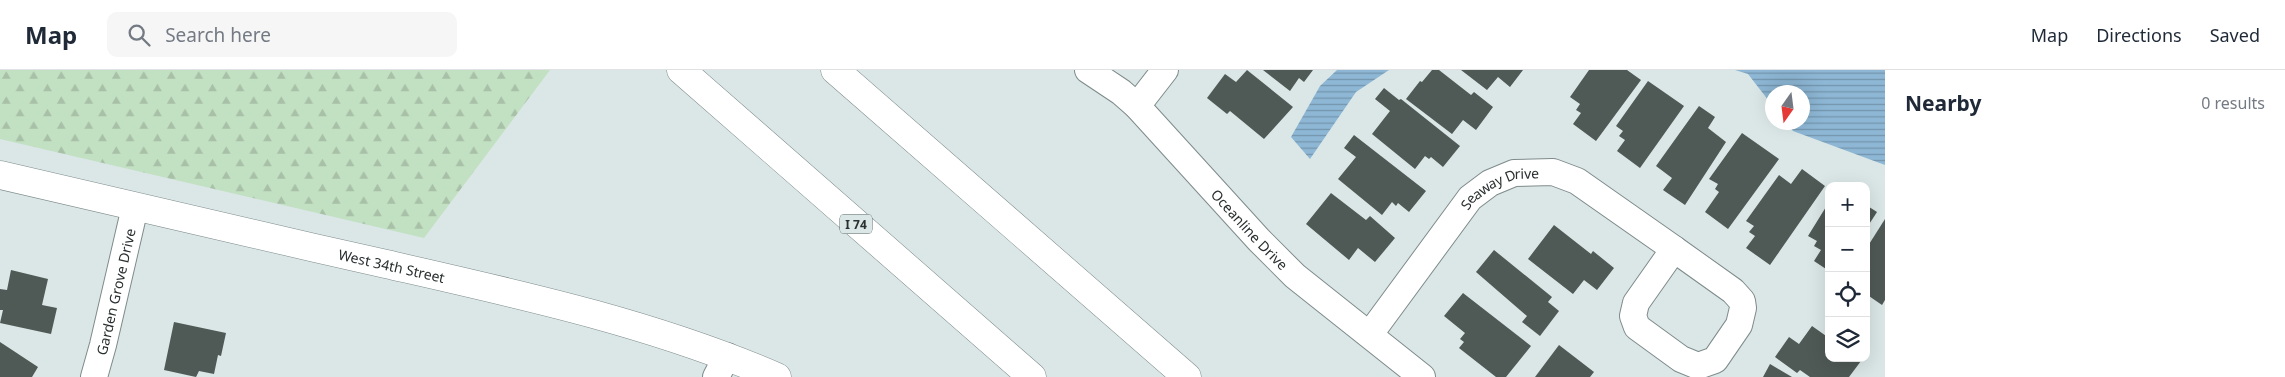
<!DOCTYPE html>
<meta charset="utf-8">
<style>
body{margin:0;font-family:"Noto Sans",sans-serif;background:#f6f6f7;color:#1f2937}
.controls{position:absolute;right:15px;bottom:15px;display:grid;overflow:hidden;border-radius:10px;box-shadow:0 5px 20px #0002}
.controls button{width:45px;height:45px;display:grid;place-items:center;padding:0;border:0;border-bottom:1px solid #e0e1e3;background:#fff;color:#1f2937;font:25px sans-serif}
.compass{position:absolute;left:1765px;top:15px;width:45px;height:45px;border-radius:50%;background:#fff;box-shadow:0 5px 20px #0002;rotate:194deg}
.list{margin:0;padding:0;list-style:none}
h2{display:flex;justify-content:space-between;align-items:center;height:65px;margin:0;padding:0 20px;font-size:21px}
h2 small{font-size:16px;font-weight:400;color:#747a83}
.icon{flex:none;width:28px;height:28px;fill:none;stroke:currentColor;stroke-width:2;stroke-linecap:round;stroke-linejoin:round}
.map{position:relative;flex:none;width:1885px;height:307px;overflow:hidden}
header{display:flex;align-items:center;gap:30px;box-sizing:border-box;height:70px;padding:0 25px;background:#fff;border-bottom:1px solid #e0e1e3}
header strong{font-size:24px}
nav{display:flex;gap:28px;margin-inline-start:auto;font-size:18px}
.search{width:350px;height:45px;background:#f6f6f7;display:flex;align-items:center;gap:12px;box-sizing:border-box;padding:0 18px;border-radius:10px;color:#747a83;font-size:19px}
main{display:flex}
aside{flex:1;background:#fff}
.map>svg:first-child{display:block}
.forest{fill:url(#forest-firs)}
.water{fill:url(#water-rules)}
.building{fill:#4f5955}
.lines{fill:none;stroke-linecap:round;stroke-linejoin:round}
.minor-casing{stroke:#7f8b8b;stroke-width:28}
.tertiary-casing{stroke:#7f8b8b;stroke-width:29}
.motorway-casing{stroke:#7f8b8b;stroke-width:29}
.minor{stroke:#fff;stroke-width:26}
.tertiary{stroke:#fff;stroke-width:28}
.motorway{stroke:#fff;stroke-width:28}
.labels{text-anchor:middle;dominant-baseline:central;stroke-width:5;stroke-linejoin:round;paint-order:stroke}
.shield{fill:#dae7e6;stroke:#5f6666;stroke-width:1}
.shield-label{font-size:12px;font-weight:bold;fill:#2a2f2f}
.street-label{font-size:14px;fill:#2a2f2f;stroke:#dae7e6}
</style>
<header>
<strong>Map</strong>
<div class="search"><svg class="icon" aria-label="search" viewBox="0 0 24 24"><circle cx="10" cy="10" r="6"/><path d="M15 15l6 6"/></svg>Search here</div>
<nav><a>Map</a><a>Directions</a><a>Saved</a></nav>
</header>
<main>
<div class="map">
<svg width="1885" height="307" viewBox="0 0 1885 307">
<defs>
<pattern id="forest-firs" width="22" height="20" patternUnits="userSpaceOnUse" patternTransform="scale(1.25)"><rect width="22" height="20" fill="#c2e0c2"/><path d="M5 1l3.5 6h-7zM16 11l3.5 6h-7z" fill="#a7c0a7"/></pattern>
<pattern id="water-rules" width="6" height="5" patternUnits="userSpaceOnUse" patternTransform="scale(1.25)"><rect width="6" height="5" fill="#8db7d5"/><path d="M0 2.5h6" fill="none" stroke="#7395ad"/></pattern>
</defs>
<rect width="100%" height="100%" fill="#dae7e6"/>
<!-- forest -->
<path class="forest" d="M0 0H550L424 168 0 69Z"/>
<!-- water -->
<g class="water">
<path d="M1337 0H1389L1356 22 1310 89 1291 67 1320 16Z"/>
<path d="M1735 0H1885V95L1793 61 1786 53 1802 52V22H1772V35L1748 4Z"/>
</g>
<!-- building -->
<g class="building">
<path d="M1247 0 1293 37 1264 69 1230 41 1227 44 1207 28 1225 4 1236 12Z"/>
<path d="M1263 0H1313L1304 12 1299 8 1290 21Z"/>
<path d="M1432 0H1439L1471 25 1474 22 1493 37 1476 60 1463 50 1452 64 1406 29 1420 11 1422 12Z"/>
<path d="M1461 0H1523L1510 17 1498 7 1487 20Z"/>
<path d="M1589 0H1627L1641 10 1596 71 1573 54 1581 43 1576 40 1580 34 1570 27Z"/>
<path d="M1648 11 1684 36 1640 98 1617 81 1625 70 1619 66 1623 61 1616 56Z"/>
<path d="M1384 18 1399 30 1401 29 1460 76 1443 97 1431 87 1429 89 1425 86 1415 99 1372 64 1390 41 1375 29Z"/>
<path d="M1699 36 1715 47 1708 58 1726 72 1685 135 1663 120 1672 108 1656 96Z"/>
<path d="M1742 63 1779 89 1728 159 1705 142 1719 122 1715 119 1718 114 1709 109Z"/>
<path d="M1354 65 1426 121 1409 142 1398 133 1396 136 1392 132 1382 145 1338 109 1356 87 1344 78Z"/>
<path d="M1802 99 1825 116 1770 195 1746 178 1755 166 1749 162 1754 156 1746 151 1779 105 1791 114Z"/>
<path d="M1331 123 1366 150 1370 146 1395 168 1375 192 1358 178 1349 190 1306 154Z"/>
<path d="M1829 132V201L1814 191 1821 180 1814 176 1817 171 1808 166Z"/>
<path d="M1866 135 1877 142 1866 159Z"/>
<path d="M1885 149V230L1882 235 1866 224V179Z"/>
<path d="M1554 155 1591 184 1593 181 1614 198 1597 220 1584 210 1573 224 1528 189Z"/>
<path d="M1494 180 1552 227 1548 232 1559 241 1540 266 1522 252 1527 246 1476 202Z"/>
<path d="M11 200 48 209 42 235 57 238 51 264 0 253 3 240H0V219L7 220Z"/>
<path d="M1463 223 1531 276 1506 307H1496L1459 278 1464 272 1460 269 1465 263 1444 246Z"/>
<path d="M174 252 226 263 221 286 218 285 214 304 199 301 196 307 164 300Z"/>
<path d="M1812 256 1829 268V288H1857L1861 291 1849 307H1810L1800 300 1797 303 1775 287 1789 267 1799 274Z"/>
<path d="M0 272 38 297 32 307H0Z"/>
<path d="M1559 275 1594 302 1590 307H1535Z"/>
<path d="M1770 294 1792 307H1763Z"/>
</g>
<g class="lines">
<defs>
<g id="minor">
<path id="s1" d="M1088 0 1121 22 1137 36 1259 170 1295 206 1422 307"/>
<path d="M1137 36 1165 0"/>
<path d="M1674 179 1733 221 1742 231 1743 238 1739 255 1715 290 1698 296 1681 289 1637 257 1633 246 1636 233Z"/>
<path id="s2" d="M1370 264 1470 128 1490 113 1514 103 1553 102 1577 111 1674 179"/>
<path id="s3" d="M94 307 103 275 135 137"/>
<path d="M716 307 727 286"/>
</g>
<g id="tertiary">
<path id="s4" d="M0 105C128 135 257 165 386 194 518 224 652 253 777 307"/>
</g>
<g id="motorway">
<path d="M681 0 1032 307"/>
<path d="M835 0 1187 307"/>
</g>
</defs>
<!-- minor casing -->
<use href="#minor" class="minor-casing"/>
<!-- tertiary casing -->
<use href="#tertiary" class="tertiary-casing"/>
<!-- motorway casing -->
<use href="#motorway" class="motorway-casing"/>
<!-- minor -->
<use href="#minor" class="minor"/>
<!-- tertiary -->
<use href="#tertiary" class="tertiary"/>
<!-- motorway -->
<use href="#motorway" class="motorway"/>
</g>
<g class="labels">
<!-- shield labels -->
<rect class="shield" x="840" y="144.5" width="32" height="19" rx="4"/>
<g class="shield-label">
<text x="856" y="154">I 74</text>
</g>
<!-- street labels -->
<g class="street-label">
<text stroke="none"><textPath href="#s2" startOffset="201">Seaway Drive</textPath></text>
<text stroke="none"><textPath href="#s1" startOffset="228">Oceanline Drive</textPath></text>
<text stroke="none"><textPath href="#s4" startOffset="402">West 34th Street</textPath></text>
<text stroke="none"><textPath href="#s3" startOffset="88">Garden Grove Drive</textPath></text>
</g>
</g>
</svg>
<div class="controls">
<button>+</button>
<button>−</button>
<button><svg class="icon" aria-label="locate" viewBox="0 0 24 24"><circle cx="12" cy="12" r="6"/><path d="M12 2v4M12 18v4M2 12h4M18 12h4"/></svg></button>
<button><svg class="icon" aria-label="layers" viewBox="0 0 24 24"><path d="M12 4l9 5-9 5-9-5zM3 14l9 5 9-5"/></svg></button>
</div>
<svg class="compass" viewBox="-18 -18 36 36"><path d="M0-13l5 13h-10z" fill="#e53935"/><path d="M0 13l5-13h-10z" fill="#747a83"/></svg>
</div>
<aside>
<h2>Nearby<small>0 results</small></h2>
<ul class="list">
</ul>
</aside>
</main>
